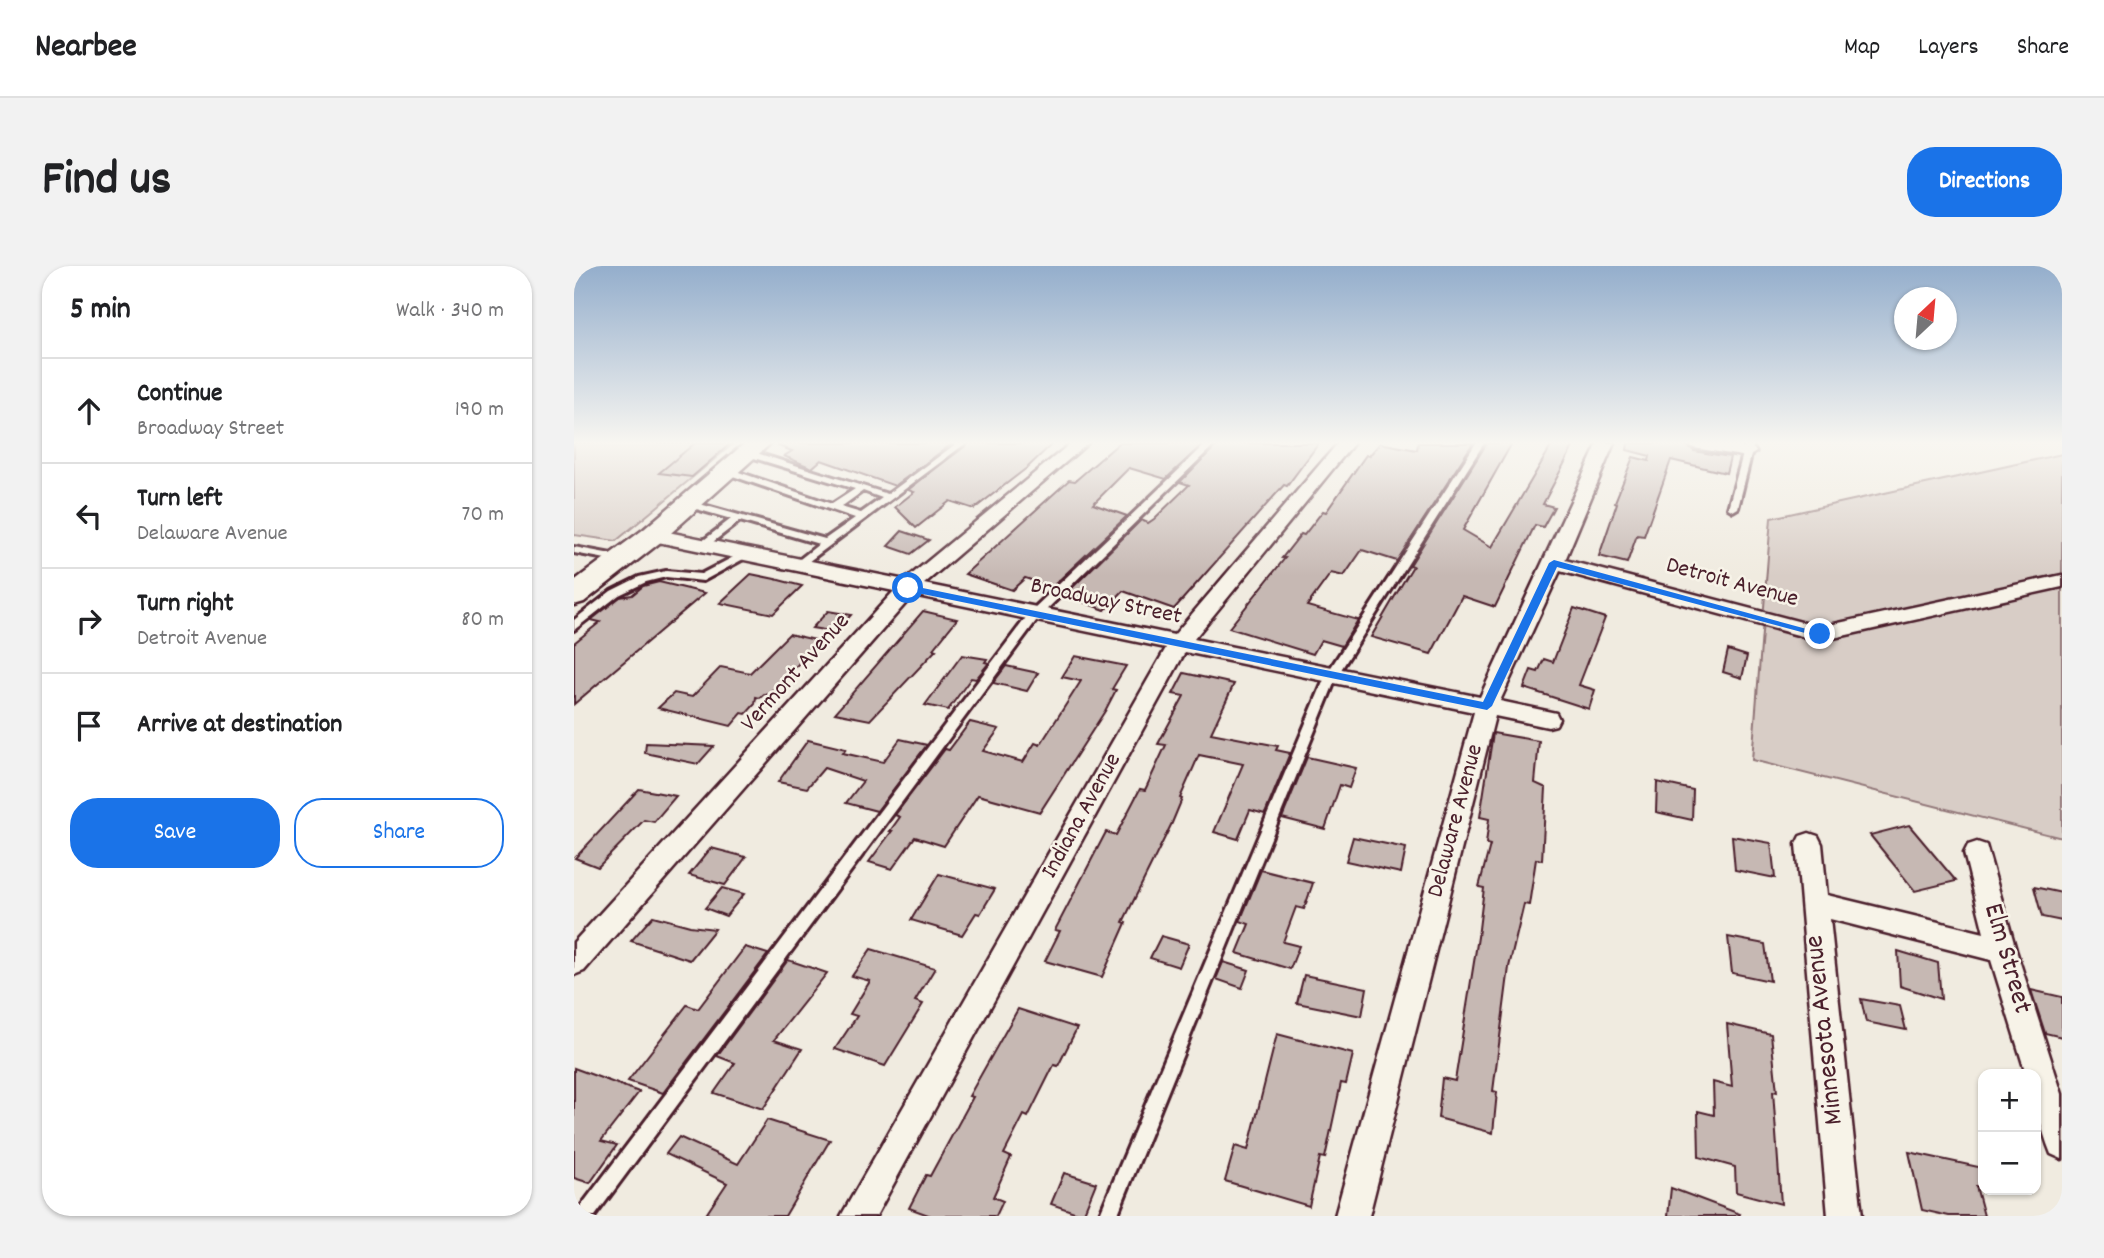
<!DOCTYPE html>
<meta charset="utf-8">
<style>
body{margin:0;font-family:Dekko,sans-serif;background:#f2f2f2;color:#202124}
.controls{position:absolute;right:21px;bottom:21px;display:grid;overflow:hidden;border-radius:14px;box-shadow:0 2px 5px #0004}
.controls button{width:63px;height:63px;display:grid;place-items:center;padding:0;border:0;border-bottom:2px solid #e0e0e0;background:#fff;color:#202124;font:35px sans-serif}
.compass{position:absolute;left:1320px;top:21px;width:63px;height:63px;border-radius:50%;background:#fff;box-shadow:0 2px 5px #0004;rotate:26deg}
.stop{position:absolute;width:21px;height:21px;margin:-16px;border:5px solid #1a73e8;border-radius:50%;background:#fff}
.stop.end{background:#1a73e8;border-color:#fff;box-shadow:0 2px 7px #0008}
.list{margin:0;padding:0;list-style:none}
h2{display:flex;justify-content:space-between;align-items:center;height:91px;margin:0;padding:0 28px;font-size:30px}
h2 small{font-size:23px;font-weight:400;color:#757577}
.list li{display:grid;grid-template-columns:46px 1fr auto;gap:21px;align-items:center;box-sizing:border-box;height:105px;padding:0 28px;border-top:2px solid #e0e0e0}
.list b{display:block;font-size:26px;white-space:nowrap}
.list p{margin:0;font-size:23px;white-space:nowrap;color:#757577}
.list em{font-size:23px;font-style:normal;color:#757577}
.actions{display:flex;gap:14px;padding:21px 28px}
.actions a{flex:1;padding:16px 0;border:2px solid #1a73e8;border-radius:28px;text-align:center;font-size:24px;color:#1a73e8}
.actions .main{background:#1a73e8;color:#fff}
.icon{flex:none;width:38px;height:38px;fill:none;stroke:currentColor;stroke-width:2;stroke-linecap:round;stroke-linejoin:round}
.map{position:relative;flex:none;width:1488px;height:950px;overflow:hidden;border-radius:28px}
header{display:flex;align-items:center;gap:42px;box-sizing:border-box;height:98px;padding:0 35px;background:#fff;border-bottom:2px solid #e0e0e0}
header strong{font-size:33px}
nav{display:flex;gap:38px;margin-inline-start:auto;font-size:24px}
.intro{display:flex;align-items:center;justify-content:space-between;box-sizing:border-box;height:168px;padding:0 42px}
h1{margin:0;font-size:49px}
.button{padding:18px 32px;border-radius:28px;background:#1a73e8;color:#fff;font-size:24px;font-weight:700}
main{display:flex;gap:42px;padding:0 42px}
aside{flex:1;background:#fff;border-radius:28px;box-shadow:0 2px 5px #0004}
.map>svg:first-child{display:block}
.green{fill:#d8cdc6;stroke:#917678;stroke-width:2}
.building{fill:#c6b8b3;stroke:#4a1f2b;stroke-width:2}
.lines{fill:none;stroke-linecap:round;stroke-linejoin:round}
.service-casing{stroke:#4a1f2b;stroke-width:6}
.minor-casing{stroke:#4a1f2b;stroke-width:5}
.secondary-casing{stroke:#4a1f2b;stroke-width:5}
.service{fill:#f7f3e8;fill-rule:evenodd}
.minor{fill:#f7f3e8;fill-rule:evenodd}
.secondary{fill:#f7f3e8;fill-rule:evenodd}
.route{fill:#1a73e8}
.labels{text-anchor:middle;dominant-baseline:central;stroke-width:5;stroke-linejoin:round;paint-order:stroke}
.street-label{font-size:24px;fill:#4a1f2b;stroke:#f7f3e8}
.near-street-label{font-size:28px;fill:#4a1f2b;stroke:#f7f3e8}
</style>
<header>
<strong>Nearbee</strong>
<nav><a>Map</a><a>Layers</a><a>Share</a></nav>
</header>
<div class="intro"><h1>Find us</h1><a class="button">Directions</a></div>
<main>
<aside>
<h2>5 min<small>Walk · 340 m</small></h2>
<ul class="list">
<li><svg class="icon" aria-label="ahead" viewBox="0 0 24 24"><path d="M12 20V5M6 11l6-6 6 6"/></svg><div><b>Continue</b><p>Broadway Street</p></div><em>190 m</em></li>
<li><svg class="icon" aria-label="left" viewBox="0 0 24 24"><path d="M17 20v-9H6M10 6l-5 5 5 5"/></svg><div><b>Turn left</b><p>Delaware Avenue</p></div><em>70 m</em></li>
<li><svg class="icon" aria-label="right" viewBox="0 0 24 24"><path d="M7 20v-9h11M14 6l5 5-5 5"/></svg><div><b>Turn right</b><p>Detroit Avenue</p></div><em>80 m</em></li>
<li><svg class="icon" aria-label="arrive" viewBox="0 0 24 24"><path d="M6 21V4h12l-3 4 3 4H6"/></svg><div><b>Arrive at destination</b></div></li>
</ul>
<div class="actions"><a class="main">Save</a><a>Share</a></div>
</aside>
<div class="map">
<svg width="1488" height="950" viewBox="0 0 1488 950">
<rect width="100%" height="100%" fill="#f0ebe0"/>
<filter id="ink" filterUnits="userSpaceOnUse"><feTurbulence type="fractalNoise" baseFrequency=".0143" numOctaves="2"/><feDisplacementMap in="SourceGraphic" scale="14" xChannelSelector="R" yChannelSelector="G"/><feConvolveMatrix kernelMatrix="1 2 1 2 8 2 1 2 1" color-interpolation-filters="sRGB"/></filter>
<g filter="url(#ink)">
<!-- green -->
<g class="green">
<path d="M0 177H160L42 275 0 269Z"/>
<path d="M1488 188V572L1178 494 1197 252Z"/>
</g>
<!-- building -->
<g class="building">
<path d="M121 177H157L118 211 85 207Z"/>
<path d="M205 177H379L321 220 247 194 238 202 210 190 218 185 204 180Z"/>
<path d="M394 177H479L454 201 400 243 376 235 342 262 321 241 340 226 334 224Z"/>
<path d="M545 177H630L592 213 555 202 519 238 553 250 478 321 451 312 438 324 391 308 495 214 501 215Z"/>
<path d="M644 177H745L713 220 710 219 600 343 549 325 531 344 495 331 498 328 494 326 567 254 574 257 580 253 615 219 606 216Z"/>
<path d="M806 177 843 184 844 177H899L823 295 788 284 770 310 757 307 733 340 784 354 768 380 747 374 739 388 655 362 711 292H708L727 268 730 269 749 245 752 246 792 189 795 190Z"/>
<path d="M913 177H938L889 264 918 281 979 177H1001L969 238 980 241 969 261 961 259 921 341 888 330 857 388 797 371 831 313 839 300 836 299Z"/>
<path d="M1054 177H1110L1120 185 1156 191 1152 207 1097 194 1070 270 1063 269 1053 297 1025 290 1043 237 1041 236 1059 191 1075 195 1076 190 1053 184Z"/>
<path d="M328 265 355 274 337 288 314 280Z"/>
<path d="M177 308 201 313 228 320 199 348 146 337Z"/>
<path d="M85 316 131 327 0 438V377L26 356 17 354 46 331 58 329 69 320Z"/>
<path d="M1000 342 1031 352 1005 419 1021 424 1015 443 950 422 957 404 964 406 970 393 979 396Z"/>
<path d="M254 345 277 349 262 366 238 362Z"/>
<path d="M349 345 383 353 359 383 362 384 296 454 261 447Z"/>
<path d="M215 368 246 375 195 429 190 428 186 432 182 431 181 438 172 448 168 447 157 460 84 442 100 427 118 431 147 401 176 407Z"/>
<path d="M1154 384 1173 390 1168 412 1149 406Z"/>
<path d="M388 389 413 393 411 396 415 397 402 413 397 412 374 444 351 439Z"/>
<path d="M501 390 552 400 538 423 542 424 531 445 466 546 404 529 370 580 341 571 318 603 295 596 318 565H316L326 551 321 549 371 483 375 484 396 456 425 463 409 485 449 496 461 477 466 479 507 415 488 411Z"/>
<path d="M432 400 464 407 453 425 419 417Z"/>
<path d="M610 407 660 418 637 467 704 480 702 484 716 487 691 548 676 544 664 573 640 566 669 498 625 489 606 532 608 533 598 557 549 656 552 657 528 711 471 695 486 665 481 664 532 566 542 569 566 523 571 524 592 479 584 478 610 430 599 428Z"/>
<path d="M919 467 965 475 961 517 972 522 968 594 962 593 955 639 950 638 935 701 919 825 923 826 919 867 864 852 868 812 881 815 904 671 910 622 905 621 916 579 912 578 915 553 906 551Z"/>
<path d="M326 473 353 479 303 545 272 537 289 515 250 502 233 522 204 516 234 474 272 483 269 487 309 496Z"/>
<path d="M72 477 140 480 124 498 71 487Z"/>
<path d="M733 491 782 502 775 522 766 519 751 563 708 552Z"/>
<path d="M1083 516 1119 524 1118 554 1082 546Z"/>
<path d="M65 523 102 530 80 556 70 554 24 601 1 592Z"/>
<path d="M1335 559 1382 615 1341 625 1296 569Z"/>
<path d="M1158 570 1197 577 1201 612 1161 604Z"/>
<path d="M779 571 832 582 827 607 772 595Z"/>
<path d="M137 582 172 591 151 619 115 609Z"/>
<path d="M687 604 739 617 730 643 722 641 709 676 725 680 716 703 663 687 675 658 666 655Z"/>
<path d="M365 608 421 623 406 648 402 647 388 669 337 654Z"/>
<path d="M1460 621 1488 627V655L1468 651Z"/>
<path d="M148 622 170 628 152 650 131 642Z"/>
<path d="M79 650 116 660 141 663 116 694 57 675Z"/>
<path d="M587 670 615 678 605 701 576 692Z"/>
<path d="M1154 671 1191 678 1196 715 1158 707Z"/>
<path d="M171 681 194 688 89 827 54 815 113 739 124 743Z"/>
<path d="M297 683 361 702 341 735 349 738 311 800 261 783 283 750 276 748 296 715 278 710Z"/>
<path d="M1324 685 1364 697 1367 733 1326 720Z"/>
<path d="M214 694 253 707 200 774 228 783 189 843 140 827 161 797 143 790Z"/>
<path d="M649 696 675 704 668 722 642 713Z"/>
<path d="M730 709 793 722 788 750 723 737Z"/>
<path d="M1457 724 1488 731V771L1471 767Z"/>
<path d="M1287 733 1326 740 1332 764 1292 756Z"/>
<path d="M444 743 503 762 484 800 480 799 454 851 450 849 430 888 437 891 419 931 429 935 422 950H357L335 942 352 909 356 910 399 831 395 830Z"/>
<path d="M1153 758 1197 768 1203 826 1199 825 1207 938 1162 926 1161 901 1125 891 1124 845 1140 849 1139 816 1158 821Z"/>
<path d="M703 768 779 788 772 818 767 817 751 892 746 891 735 940 651 915 661 880 674 884Z"/>
<path d="M0 802 65 826 27 875 43 879 16 917 0 912Z"/>
<path d="M193 854 256 874 211 950H131L153 917 92 888 105 871 164 898Z"/>
<path d="M1335 886 1409 902V920H1402L1410 950H1375L1348 944Z"/>
<path d="M490 907 522 917 509 949 477 938Z"/>
<path d="M1097 922 1166 948 1165 950H1094Z"/>
</g>
<g class="lines">
<defs>
<g id="service">
<path d="M383 177H392L226 302H218L217 300 245 278 166 255 131 282 127 283 122 280 157 253 112 240V236L115 235 251 273 281 252 150 207V203H156L258 238 281 223 170 189V185H176L314 228ZM289 225 308 232 287 247 267 241Z"/>
<path d="M633 177H642L465 351 21 950H1L4 944 457 345Z"/>
<path d="M902 177H910L763 410 543 950H525L752 409Z"/>
<path d="M1172 177H1180L1164 242 1159 245 1154 242Z"/>
<path d="M0 281 48 290 53 293 48 296 0 287Z"/>
<path d="M169 286 174 289 173 291 129 315 92 311 72 316 45 329 0 364V354L37 325 65 311 92 305 127 308Z"/>
</g>
<g id="minor">
<path d="M497 177H514L350 318 600 369 764 177H780L620 373 906 431 1024 177H1040L991 294 1246 361 1488 309V321L1246 375 986 305 926 435 982 447 985 453 982 459 974 461 921 450 795 950H761L900 446 611 386 302 950H267L592 382 339 329 10 705 0 709V676L320 325 79 275 70 269 79 263 331 314Z"/>
<path d="M1112 177H1147L1180 183 1182 186 1174 191 1120 182Z"/>
<path d="M1235 567 1244 570 1248 578 1253 629 1410 667 1390 587 1394 579 1403 576 1412 579 1442 684 1488 828V893L1477 888C1466 861 1462 837 1462 808H1452L1417 694 1256 653 1288 950H1254L1222 578 1226 570Z"/>
</g>
<path id="secondary" d="M171 177H197L88 275 10 336 0 339V315L70 263Z"/>
</defs>
<!-- service casing -->
<use href="#service" class="service-casing"/>
<!-- minor casing -->
<use href="#minor" class="minor-casing"/>
<!-- secondary casing -->
<use href="#secondary" class="secondary-casing"/>
<!-- service -->
<use href="#service" class="service"/>
<!-- minor -->
<use href="#minor" class="minor"/>
<!-- secondary -->
<use href="#secondary" class="secondary"/>
</g>
</g>
<!-- sky -->
<linearGradient id="sky" x2="0" y2="1"><stop stop-color="#94aecc"/><stop offset="0.57" stop-color="#f8f6f1"/><stop offset="1" stop-color="#f8f6f1" stop-opacity="0"/></linearGradient>
<rect width="1488" height="310" fill="url(#sky)"/>
<!-- route -->
<path class="route" d="M980 294 1251 368 1246 371 983 301 918 440 913 444 334 325 329 322 334 319 909 436 975 297Z"/>
<g class="labels">
<!-- street labels -->
<g class="street-label">
<text transform="translate(1158 317) rotate(15)">Detroit Avenue</text>
<text transform="translate(532 336) rotate(12)">Broadway Street</text>
<text transform="translate(222 407) rotate(-48)">Vermont Avenue</text>
<text transform="translate(508 550) rotate(-61)">Indiana Avenue</text>
<text transform="translate(882 555) rotate(-75)">Delaware Avenue</text>
</g>
<!-- near-street labels -->
<g class="near-street-label">
<text transform="translate(1432 693) rotate(74)">Elm Street</text>
<text transform="translate(1252 764) rotate(-96)">Minnesota Avenue</text>
</g>
</g>
</svg>
<div class="controls">
<button>+</button>
<button>−</button>
</div>
<svg class="compass" viewBox="-18 -18 36 36"><path d="M0-13l5 13h-10z" fill="#e53935"/><path d="M0 13l5-13h-10z" fill="#757577"/></svg>
<div class="stop" style="left:334px;top:322px"></div>
<div class="stop end" style="left:1246px;top:368px"></div>
</div>
</main>
